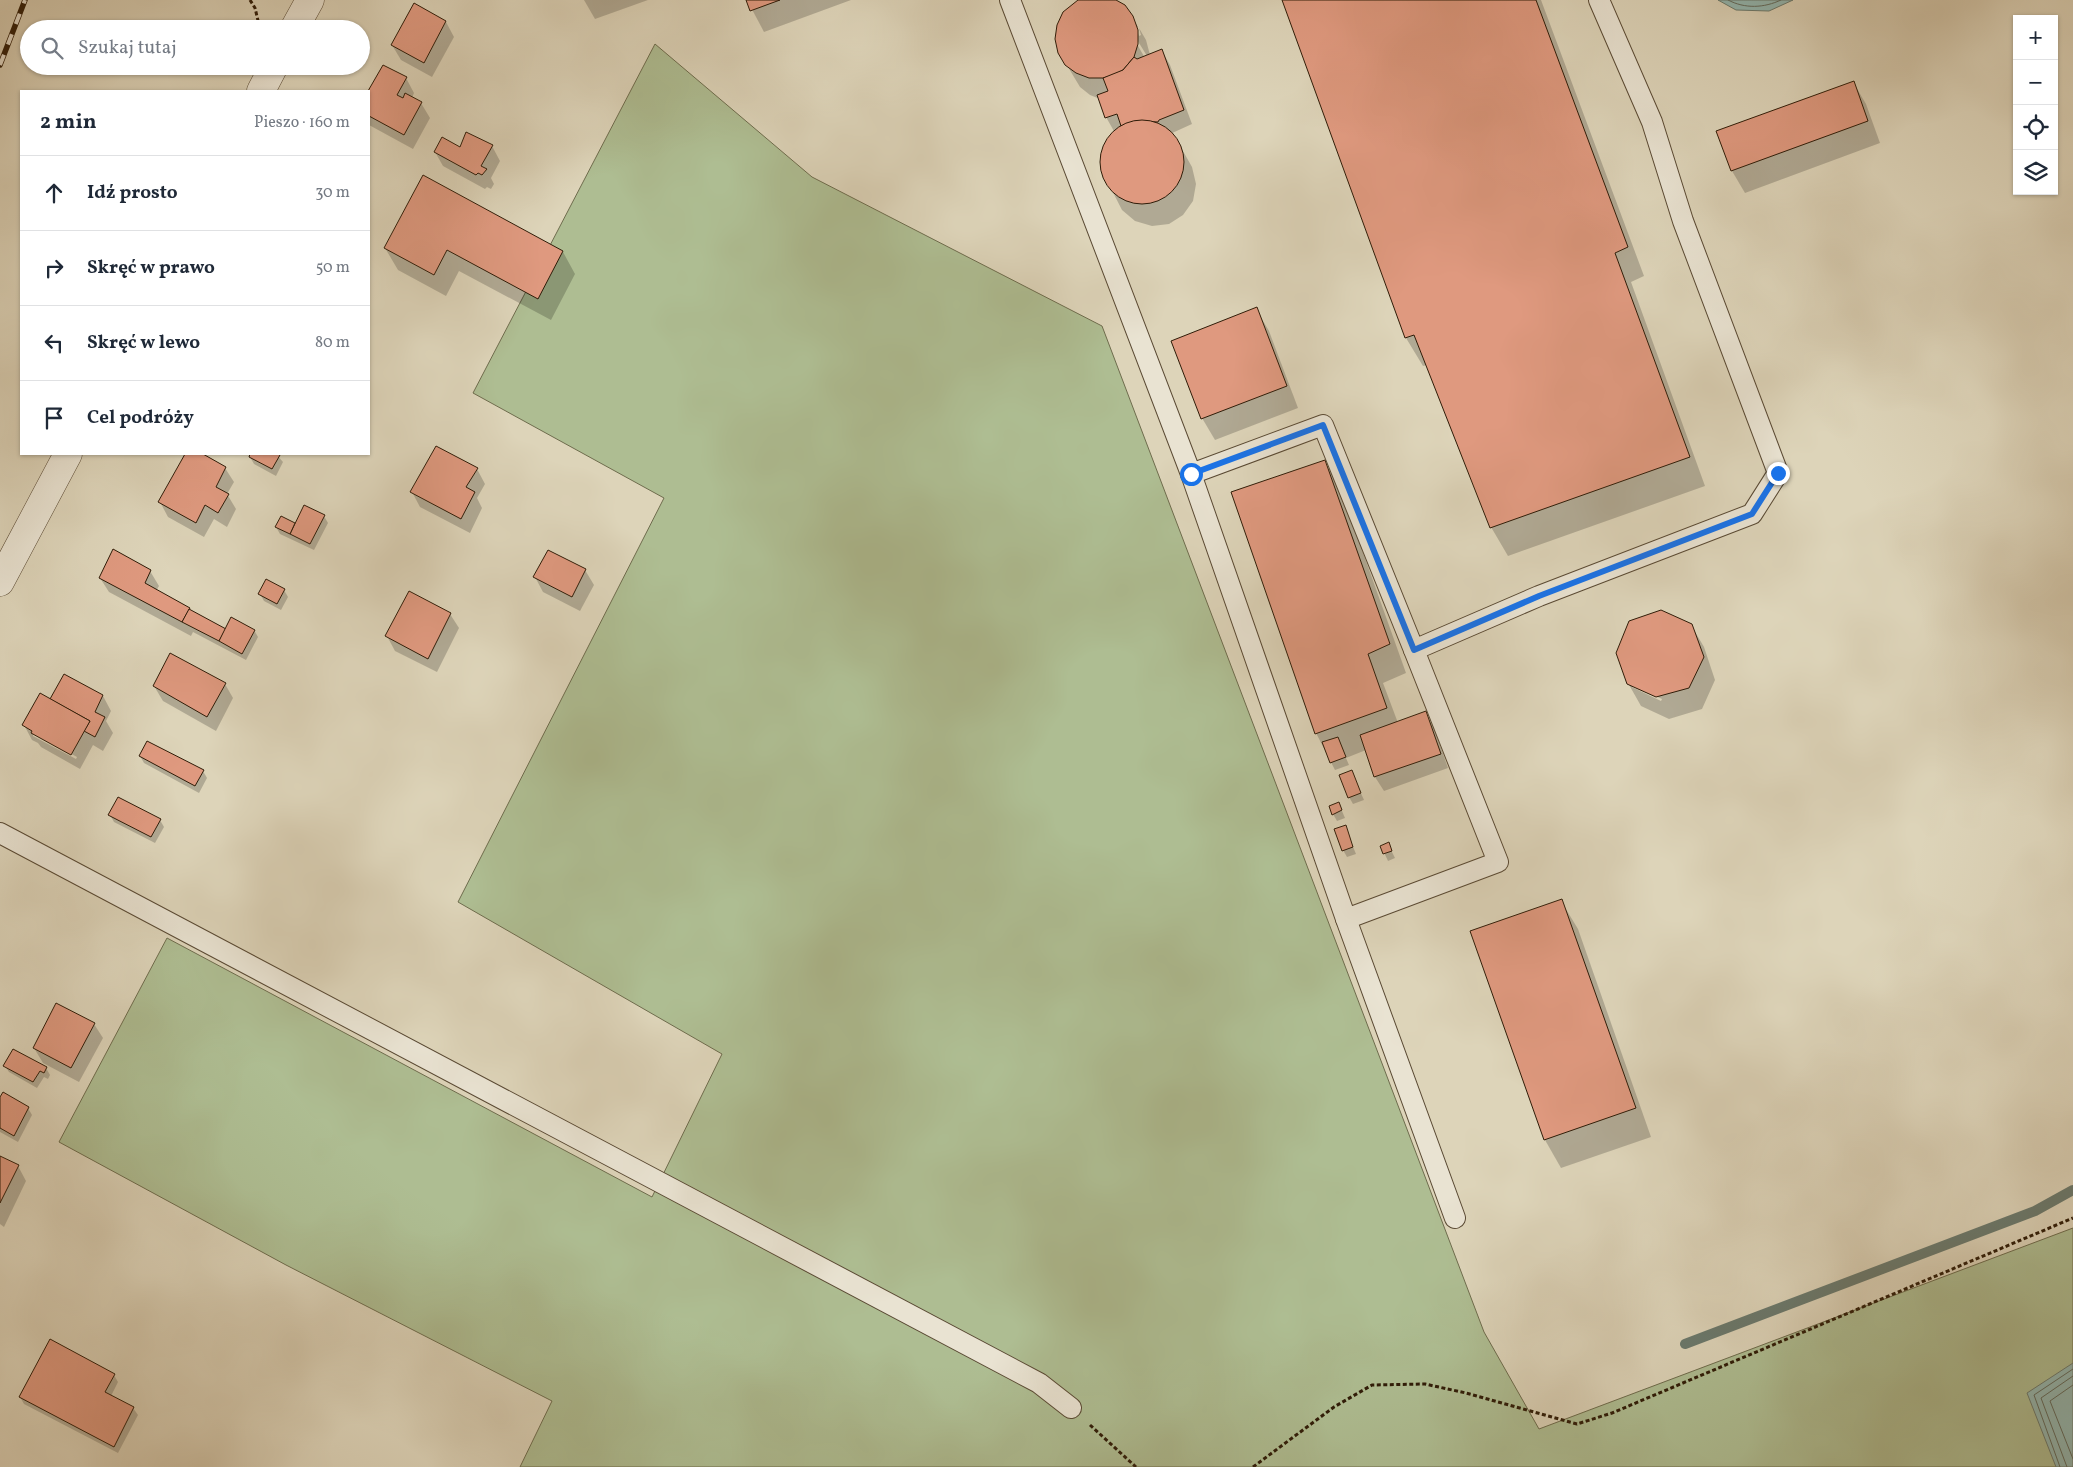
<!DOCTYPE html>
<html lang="pl">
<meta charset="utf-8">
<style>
body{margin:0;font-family:Vollkorn,serif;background:#f2f2f3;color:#1f2937}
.controls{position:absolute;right:15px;top:15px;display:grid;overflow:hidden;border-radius:0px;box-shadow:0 1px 4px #0004}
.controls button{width:45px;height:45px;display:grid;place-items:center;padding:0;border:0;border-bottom:1px solid #e0e1e3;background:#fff;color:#1f2937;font:25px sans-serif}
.stop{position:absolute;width:15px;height:15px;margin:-11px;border:4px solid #1a73e8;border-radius:50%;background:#fff}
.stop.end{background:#1a73e8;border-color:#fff;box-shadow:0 1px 5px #0008}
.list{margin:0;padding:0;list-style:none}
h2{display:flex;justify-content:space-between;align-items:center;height:65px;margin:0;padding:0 20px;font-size:21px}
h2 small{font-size:16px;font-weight:400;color:#747a83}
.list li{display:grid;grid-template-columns:32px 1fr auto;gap:15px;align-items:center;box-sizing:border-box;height:75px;padding:0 20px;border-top:1px solid #e0e1e3}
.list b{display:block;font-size:19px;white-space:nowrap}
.list em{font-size:16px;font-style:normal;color:#747a83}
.icon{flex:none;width:28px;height:28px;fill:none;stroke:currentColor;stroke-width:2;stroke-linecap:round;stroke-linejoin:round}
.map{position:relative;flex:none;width:2073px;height:1467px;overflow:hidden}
.search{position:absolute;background:#fff;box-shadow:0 1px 4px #0004;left:20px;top:20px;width:350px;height:55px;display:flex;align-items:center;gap:12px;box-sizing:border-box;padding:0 18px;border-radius:28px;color:#747a83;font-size:19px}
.panel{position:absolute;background:#fff;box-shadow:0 1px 4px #0004;left:20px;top:90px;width:350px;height:365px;border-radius:0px}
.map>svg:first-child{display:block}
.green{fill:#aebd92;stroke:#6e6c4d}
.water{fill:#93b8b2;stroke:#6b7a6e}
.shadow{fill:#0003;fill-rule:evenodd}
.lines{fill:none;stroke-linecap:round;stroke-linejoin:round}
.shore{stroke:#616a5d;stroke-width:1}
.stream{stroke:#6b7a6e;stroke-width:10}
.building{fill:#df997f;stroke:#2f1c08}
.service-casing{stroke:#5a4a34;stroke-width:22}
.minor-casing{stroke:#5a4a34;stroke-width:29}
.path{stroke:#2f1c08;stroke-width:3;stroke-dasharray:4 2.5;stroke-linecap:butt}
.service{stroke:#e9e3d2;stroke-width:20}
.minor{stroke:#e9e3d2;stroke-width:28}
.rail-casing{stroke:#2f1c08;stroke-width:5.5}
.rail{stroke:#e9e3d2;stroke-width:4;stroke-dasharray:11;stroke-linecap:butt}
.route{stroke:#1a73e8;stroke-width:6}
</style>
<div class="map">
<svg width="2073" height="1467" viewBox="0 0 2073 1467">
<rect width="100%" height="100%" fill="#ddd4b9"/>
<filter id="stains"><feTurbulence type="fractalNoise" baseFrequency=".004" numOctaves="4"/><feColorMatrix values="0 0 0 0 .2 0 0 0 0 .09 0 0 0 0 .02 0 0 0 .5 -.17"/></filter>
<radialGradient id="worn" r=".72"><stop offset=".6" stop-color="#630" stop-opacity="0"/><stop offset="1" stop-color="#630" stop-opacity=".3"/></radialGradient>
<!-- green -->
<path class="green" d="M655 44 812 177 1102 326 1484 1332 1539 1429 2073 1228V1467H520L552 1401 286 1265 59 1142 167 938 652 1197 722 1054 458 902 664 498 473 393Z"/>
<!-- water -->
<g class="water">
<path d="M1718 0H1793L1769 11 1736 10Z"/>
<path d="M2073 1363V1467H2056L2027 1393Z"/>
</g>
<!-- shadow -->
<g class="shadow">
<path d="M584 0H648L595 19Z"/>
<path d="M747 0H851L764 32Z"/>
<path d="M1081 0H1114L1132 17 1138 27H1136L1139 36 1141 35 1139 28 1146 40 1150 55 1162 51 1170 65 1192 124 1170 134 1179 144 1192 167 1196 184 1193 201 1183 215 1169 224 1152 226 1135 221 1122 210 1102 171V154L1109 139 1115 133 1106 117 1100 99 1090 95 1080 87 1059 52 1064 13 1074 3ZM1136 38 1147 56 1145 58 1134 39Z"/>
<path d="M1283 0H1541L1644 276 1631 282 1705 486 1508 556 1491 527 1427 365 1423 366 1406 338Z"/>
<path d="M414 5 446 22 454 37 432 77 401 60 392 45Z"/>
<path d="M406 78 414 93 412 98 421 103 430 118 413 149 369 125V93Z"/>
<path d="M1853 82 1866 104 1880 143 1745 193 1732 171 1718 131Z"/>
<path d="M492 146 500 161 491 178 494 184 491 189 487 187 485 189 443 166 435 152Z"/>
<path d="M385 248 563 252 575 274 551 320 459 271 446 296 398 270Z"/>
<path d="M1256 309 1269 331 1298 408 1215 440 1202 418Z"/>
<path d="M187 454H200L225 468 234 482 227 494 236 509 227 527 214 519 204 537 168 517 160 502Z"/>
<path d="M252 454H276L283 462 276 476 254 464 250 457Z"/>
<path d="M1325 462 1341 491 1406 673 1383 683 1398 723 1425 713 1434 728 1448 768 1384 791 1375 777 1366 750 1346 758 1349 765 1335 770 1316 733Z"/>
<path d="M477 469 485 484 477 498 482 508 470 533 420 507 412 492Z"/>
<path d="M324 516 328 523 314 550 280 534 276 527 281 517 296 525Z"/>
<path d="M585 570 594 585 580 611 543 592 535 577Z"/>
<path d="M150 571 159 586 156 591 189 609 191 612 226 630H254L258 637 246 660 193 632 191 636 109 592 100 578Z"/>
<path d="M284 590 288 597 281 610 264 601 260 594Z"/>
<path d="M450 614 459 628 437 672 395 651 387 636Z"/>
<path d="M1691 625 1704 647 1715 680 1702 709 1669 719 1641 706 1628 683ZM1632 685 1662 699 1661 701 1632 687Z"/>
<path d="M65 675 103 696 111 711 106 721 113 733 103 751 93 745 80 769 41 747 38 743 32 740 24 725 51 700ZM33 733 77 757 76 759 33 736Z"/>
<path d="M225 684 233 698 216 731 163 701 154 686Z"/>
<path d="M140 756 203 771 207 778 199 793 144 763Z"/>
<path d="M1351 771 1364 800 1353 804 1349 797Z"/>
<path d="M1339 804 1345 818 1337 821 1333 814Z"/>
<path d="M110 815 160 820 164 827 155 843 114 822Z"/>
<path d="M1345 827 1356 854 1347 857 1343 850Z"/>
<path d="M1388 844 1395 858 1388 861 1381 846Z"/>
<path d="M1561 901 1578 929 1651 1137 1561 1168 1545 1140Z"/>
<path d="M94 1024 103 1038 79 1082 43 1063 34 1048Z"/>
<path d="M5 1066 46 1068 50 1075 48 1079 44 1077 37 1088 9 1072Z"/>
<path d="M0 1100 28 1108 32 1115 18 1142 0 1132Z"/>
<path d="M0 1157 18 1166 26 1181 4 1227 0 1224Z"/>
<path d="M114 1375 118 1382 111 1396 133 1408 138 1415 118 1453 24 1404 20 1397Z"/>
</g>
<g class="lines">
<!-- shore -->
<g class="shore">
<path d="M1728 0C1745 9 1764 8 1781 0"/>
<path d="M2073 1385 2050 1401 2073 1459"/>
<path d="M2060 1467 2034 1395 2073 1369"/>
<path d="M2067 1467 2041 1398 2073 1376"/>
</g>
<!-- stream -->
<path class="stream" d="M1685 1344 2035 1211 2073 1190"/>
</g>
<!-- building -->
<g class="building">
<path d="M746 0H780L750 11Z"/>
<path d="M1078 0H1116L1125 5 1133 16 1138 30V44L1134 57 1128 64 1123 70 1114 75 1103 78H1089L1076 73 1065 65 1058 53 1055 39 1057 25 1063 12Z"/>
<path d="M1282 0H1536L1628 247 1615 253 1690 457 1490 528 1414 335 1405 338Z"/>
<path d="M414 3 446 21 424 63 391 45Z"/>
<path d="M1162 49 1184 110 1159 120 1158 122 1136 121 1121 126 1117 114 1105 118 1097 95 1108 91 1103 78 1123 70 1134 57 1137 59Z"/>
<path d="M383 65 407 77 397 95 403 98 405 93 422 102 404 135 369 116 368 91Z"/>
<path d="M1854 81 1868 121 1731 171 1716 131Z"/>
<circle cx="1142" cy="162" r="42"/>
<path d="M466 132 493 145 481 166 487 169 482 175 478 173 476 175 434 152 442 137 460 147Z"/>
<path d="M423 175 563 251 538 299 447 250 434 275 384 248Z"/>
<path d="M1257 307 1287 386 1201 419 1171 341Z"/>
<path d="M436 446 478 468 466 487 475 492 461 519 410 492Z"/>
<path d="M185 454H203L226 467 216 487 229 494 218 513 205 505 196 523 158 502Z"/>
<path d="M250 454H278L280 455 272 469 249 457Z"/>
<path d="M1325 460 1390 644 1368 654 1387 708 1315 734 1231 492Z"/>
<path d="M304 505 325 515 310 544 290 534Z"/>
<path d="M281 516 295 523 290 534 275 527Z"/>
<path d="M113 549 151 570 145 583 190 608 182 622 99 578Z"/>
<path d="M548 550 586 569 572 597 533 577Z"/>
<path d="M266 579 285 589 277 604 258 594Z"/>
<path d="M409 591 451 613 428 659 385 636Z"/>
<path d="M189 609 226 629 219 641 182 622Z"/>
<path d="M1661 610 1692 624 1704 657 1689 688 1656 697 1627 684 1616 653 1629 621Z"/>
<path d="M231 617 255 630 242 654 219 641Z"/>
<path d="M170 653 226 683 207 717 153 686Z"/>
<path d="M64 674 103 695 95 712 105 717 95 737 84 731 90 721 50 699Z"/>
<path d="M40 693 90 721 71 755 31 733 32 731 22 725Z"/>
<path d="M1426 711 1441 754 1374 777 1360 735Z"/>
<path d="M1338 737 1346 757 1330 763 1322 742Z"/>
<path d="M147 741 204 770 195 786 139 756Z"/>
<path d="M1352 770 1361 793 1348 798 1339 775Z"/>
<path d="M118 797 161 819 151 837 108 815Z"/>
<path d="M1339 802 1342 810 1332 815 1329 806Z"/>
<path d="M1346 825 1353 847 1342 851 1334 829Z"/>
<path d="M1389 842 1392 851 1383 854 1380 846Z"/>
<path d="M1562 899 1636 1108 1544 1140 1470 931Z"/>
<path d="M56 1003 95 1023 71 1068 33 1048Z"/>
<path d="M13 1049 47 1067 44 1073 40 1071 33 1082 3 1066Z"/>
<path d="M3 1092 29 1107 14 1136 0 1128V1097Z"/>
<path d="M0 1156 19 1165 0 1203Z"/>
<path d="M50 1339 115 1374 105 1392 134 1407 114 1447 19 1397Z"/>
</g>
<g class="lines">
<defs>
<g id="service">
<path d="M1010 0 1191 474 1323 425 1414 650 1539 596 1752 514 1778 473 1683 221 1652 122 1599 0"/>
<path d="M1191 474 1346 919 1498 862 1414 650"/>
<path d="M0 833 1039 1383 1071 1408"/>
<path d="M1346 919 1455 1218"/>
</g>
<g id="minor">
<path d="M294 29 310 0"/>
<path d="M261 91 274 66"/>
<path d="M0 582 68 454"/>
</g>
</defs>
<!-- service casing -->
<use href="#service" class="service-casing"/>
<!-- minor casing -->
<use href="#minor" class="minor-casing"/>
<!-- path -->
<g class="path">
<path d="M250 0 255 8 260 29"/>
<path d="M1090 1425 1136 1467"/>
<path d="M1253 1467 1334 1407 1372 1385 1425 1384 1466 1393 1577 1424 1612 1413 2073 1218"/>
</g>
<!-- service -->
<use href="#service" class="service"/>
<!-- minor -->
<use href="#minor" class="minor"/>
<defs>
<path id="rail" d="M0 65 25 0"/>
</defs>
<!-- rail casing -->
<use href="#rail" class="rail-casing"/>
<!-- rail -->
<use href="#rail" class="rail"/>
</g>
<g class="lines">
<!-- route -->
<path class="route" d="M1191 474 1323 425 1414 650 1539 596 1752 514 1778 473"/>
</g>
<rect width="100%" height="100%" filter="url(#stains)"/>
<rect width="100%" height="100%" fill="url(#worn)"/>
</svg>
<div class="controls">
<button>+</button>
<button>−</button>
<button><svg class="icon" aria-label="locate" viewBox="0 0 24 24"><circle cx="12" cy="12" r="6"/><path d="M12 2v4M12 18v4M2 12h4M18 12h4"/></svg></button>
<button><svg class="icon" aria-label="layers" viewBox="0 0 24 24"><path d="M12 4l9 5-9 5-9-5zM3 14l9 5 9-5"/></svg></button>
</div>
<div class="stop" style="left:1191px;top:474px"></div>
<div class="stop end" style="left:1778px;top:473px"></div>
<div class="search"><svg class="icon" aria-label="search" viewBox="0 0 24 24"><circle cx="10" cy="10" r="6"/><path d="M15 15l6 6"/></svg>Szukaj tutaj</div>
<section class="panel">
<h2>2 min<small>Pieszo · 160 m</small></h2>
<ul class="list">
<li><svg class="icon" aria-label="ahead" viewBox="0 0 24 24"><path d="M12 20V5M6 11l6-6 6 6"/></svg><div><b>Idź prosto</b></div><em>30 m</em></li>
<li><svg class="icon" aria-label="right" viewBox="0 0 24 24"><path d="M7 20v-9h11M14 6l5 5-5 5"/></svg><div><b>Skręć w prawo</b></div><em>50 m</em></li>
<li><svg class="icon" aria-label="left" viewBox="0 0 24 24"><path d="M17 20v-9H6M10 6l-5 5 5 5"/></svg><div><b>Skręć w lewo</b></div><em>80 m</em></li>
<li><svg class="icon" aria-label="arrive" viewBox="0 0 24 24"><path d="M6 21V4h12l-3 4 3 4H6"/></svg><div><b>Cel podróży</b></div></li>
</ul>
</section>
</div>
